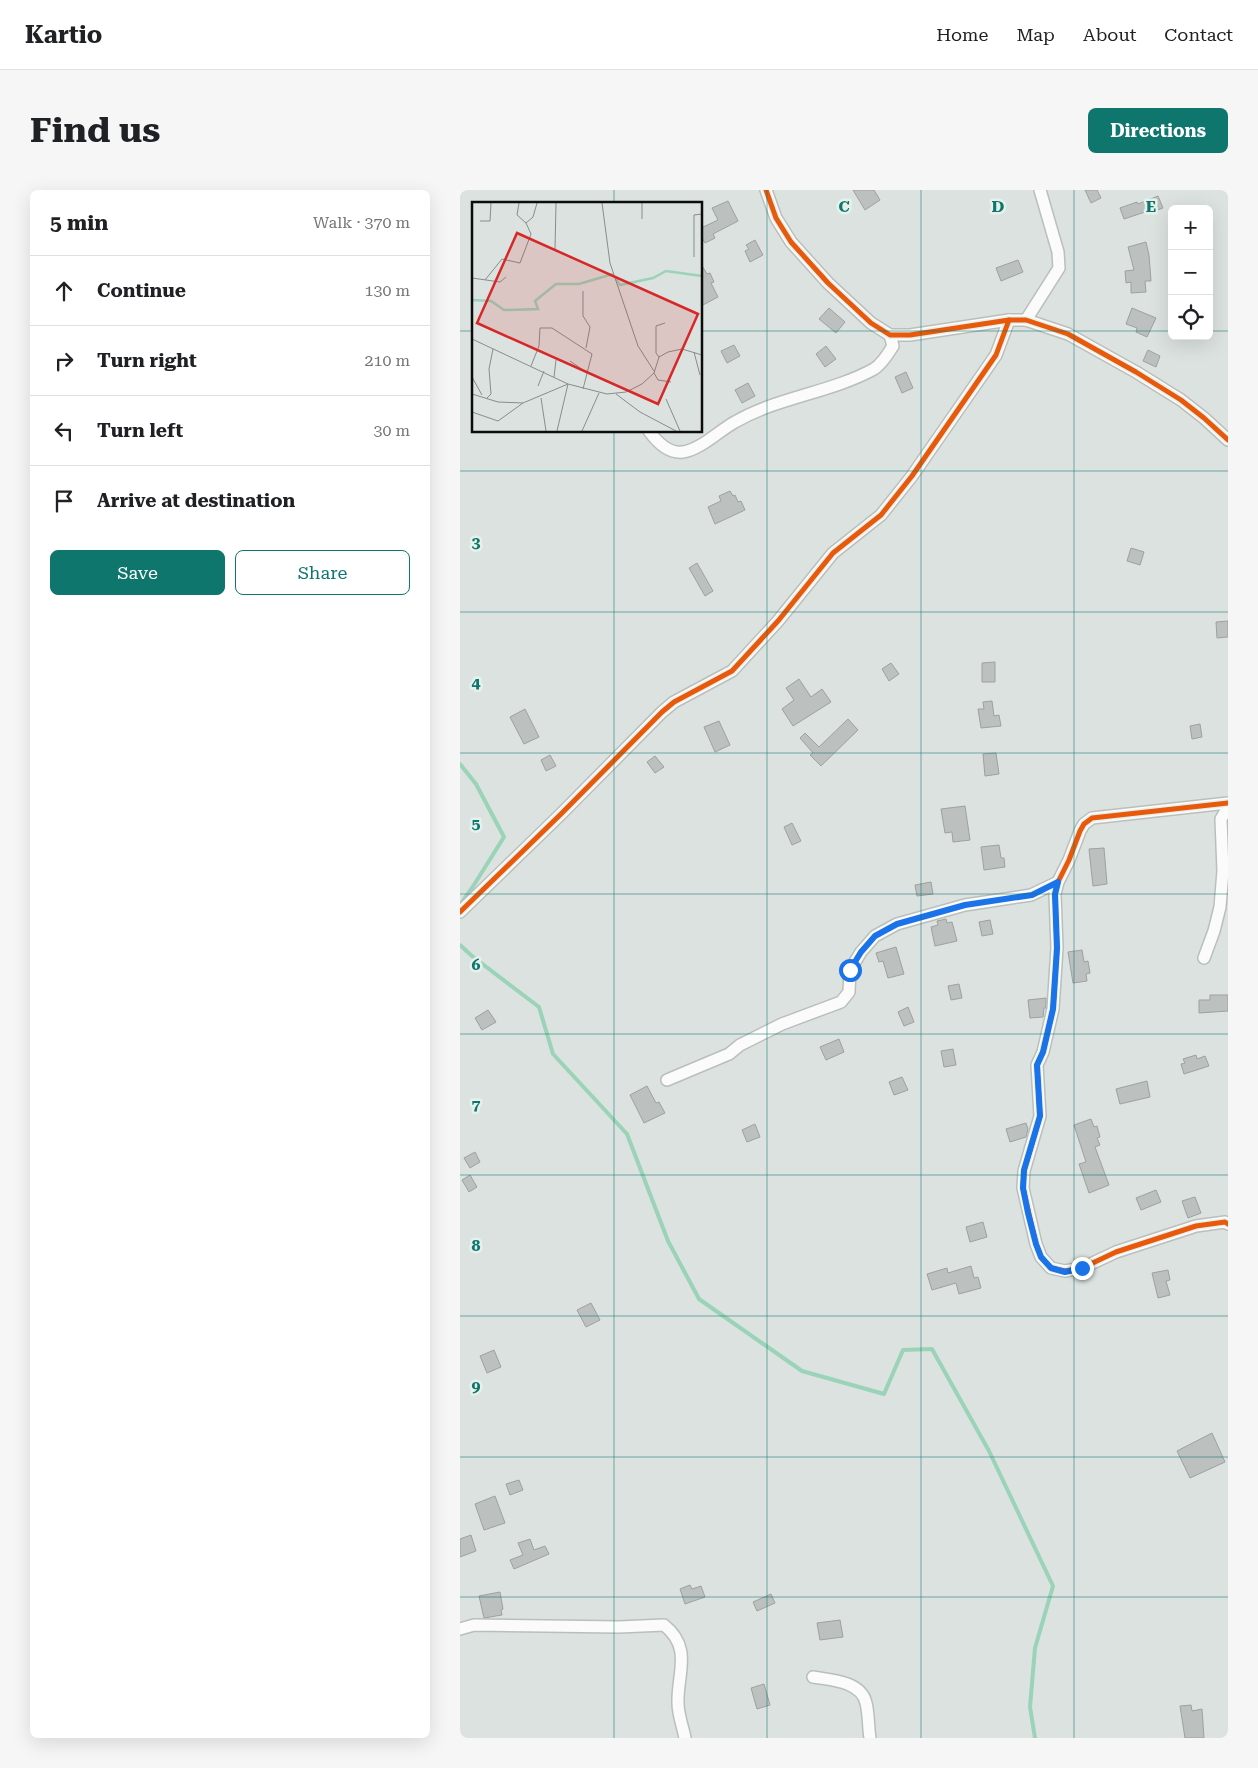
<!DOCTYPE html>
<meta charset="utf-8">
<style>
body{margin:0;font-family:"Roboto Serif",serif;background:#f6f6f6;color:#202124}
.controls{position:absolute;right:15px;top:15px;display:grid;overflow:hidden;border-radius:8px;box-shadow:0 5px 20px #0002}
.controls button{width:45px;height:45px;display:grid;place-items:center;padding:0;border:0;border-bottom:1px solid #e0e0e0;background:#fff;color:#202124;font:25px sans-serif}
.stop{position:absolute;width:15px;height:15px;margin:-11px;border:4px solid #1a73e8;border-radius:50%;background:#fff}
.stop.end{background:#1a73e8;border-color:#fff;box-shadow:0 1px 5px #0008}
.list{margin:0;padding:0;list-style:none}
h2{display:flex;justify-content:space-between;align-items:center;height:65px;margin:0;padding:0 20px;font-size:21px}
h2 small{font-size:16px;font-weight:400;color:#757577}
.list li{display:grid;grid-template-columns:32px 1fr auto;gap:15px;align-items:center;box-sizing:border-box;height:70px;padding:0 20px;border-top:1px solid #e0e0e0}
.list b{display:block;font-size:19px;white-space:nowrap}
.list em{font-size:16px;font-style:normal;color:#757577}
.actions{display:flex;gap:10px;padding:15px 20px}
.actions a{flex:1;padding:11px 0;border:1px solid #0f766e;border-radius:8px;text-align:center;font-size:18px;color:#0f766e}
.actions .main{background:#0f766e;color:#fff}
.icon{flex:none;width:28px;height:28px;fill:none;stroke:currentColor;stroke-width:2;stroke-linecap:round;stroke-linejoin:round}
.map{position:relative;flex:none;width:768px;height:1548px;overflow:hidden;border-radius:8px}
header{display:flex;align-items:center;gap:30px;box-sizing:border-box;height:70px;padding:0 25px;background:#fff;border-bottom:1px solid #e0e0e0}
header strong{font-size:24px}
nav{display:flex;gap:28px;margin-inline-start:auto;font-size:18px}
.intro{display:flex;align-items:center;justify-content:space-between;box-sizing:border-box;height:120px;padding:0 30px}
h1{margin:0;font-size:35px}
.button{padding:12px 22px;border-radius:8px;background:#0f766e;color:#fff;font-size:18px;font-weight:700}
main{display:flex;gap:30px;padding:0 30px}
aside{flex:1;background:#fff;border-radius:8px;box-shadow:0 5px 20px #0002}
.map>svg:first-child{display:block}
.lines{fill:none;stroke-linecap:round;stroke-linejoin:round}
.stream{stroke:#9ad3b8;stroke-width:4}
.building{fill:#bcc0be;stroke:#9da19f}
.minor-casing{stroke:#babfbc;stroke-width:14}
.minor{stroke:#fafbfa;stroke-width:11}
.cycleway-casing{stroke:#e7f1ec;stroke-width:8}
.cycleway{stroke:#e8590c;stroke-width:5}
.route{stroke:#1a73e8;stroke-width:6}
.grid{fill:none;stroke:#0f766e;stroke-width:1;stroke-opacity:0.55}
.inset-river{fill:none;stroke:#9ad3b8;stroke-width:2.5}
.inset-road{fill:none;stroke:#888d8a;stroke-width:1}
.view{fill:#d62828;fill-opacity:0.15;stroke:#d62828;stroke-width:2.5}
.inset-edge{fill:none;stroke:#0a0d0b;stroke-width:2.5}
.grid-label{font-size:16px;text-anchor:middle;font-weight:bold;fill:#0f766e;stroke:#e7f1ec;stroke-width:5;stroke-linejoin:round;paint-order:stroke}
</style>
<header>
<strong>Kartio</strong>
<nav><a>Home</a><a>Map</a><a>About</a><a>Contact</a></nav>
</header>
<div class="intro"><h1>Find us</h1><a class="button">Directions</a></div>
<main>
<aside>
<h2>5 min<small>Walk · 370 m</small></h2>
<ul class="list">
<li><svg class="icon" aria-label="ahead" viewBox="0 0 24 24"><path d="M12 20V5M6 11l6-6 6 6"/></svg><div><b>Continue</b></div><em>130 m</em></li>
<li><svg class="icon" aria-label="right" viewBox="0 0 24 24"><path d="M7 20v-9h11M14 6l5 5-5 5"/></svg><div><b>Turn right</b></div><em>210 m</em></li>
<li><svg class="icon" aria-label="left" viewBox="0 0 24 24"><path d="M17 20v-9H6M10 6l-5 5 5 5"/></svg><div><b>Turn left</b></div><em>30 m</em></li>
<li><svg class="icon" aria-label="arrive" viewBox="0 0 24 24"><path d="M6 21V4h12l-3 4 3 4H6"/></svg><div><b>Arrive at destination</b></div></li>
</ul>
<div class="actions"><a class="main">Save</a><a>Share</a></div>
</aside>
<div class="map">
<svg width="768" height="1548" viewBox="0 0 768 1548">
<rect width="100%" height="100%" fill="#dce2df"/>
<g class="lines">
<!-- stream -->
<g class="stream">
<path d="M0 574 16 594 44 647 12 698 0 715"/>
<path d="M0 755 12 766 79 817 93 864 167 944 208 1051 239 1109 342 1181 424 1204 443 1160 472 1159 529 1261 593 1396 575 1458 570 1517 575 1548"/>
</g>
</g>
<!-- building -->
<g class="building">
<path d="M393 0H414L420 10 405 20Z"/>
<path d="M625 0H637L641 8 631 13Z"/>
<path d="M698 6 703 18 692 22 691 20 664 29 660 18 677 12 678 14Z"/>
<path d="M268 11 278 31 253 44 255 48 245 53 241 46V38L258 30 252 18Z"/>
<path d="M295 50 303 65 290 72 285 61 289 59 286 55Z"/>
<path d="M686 52 689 65 691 91H685L686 102 671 103V92L666 93 665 81 674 80 668 57Z"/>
<path d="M558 70 563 82 541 91 536 78Z"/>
<path d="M241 74 247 84 250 83 254 92 251 93 258 107 241 116Z"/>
<path d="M369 118 385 132 376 143 359 129Z"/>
<path d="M672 118 696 128 687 147 676 142 677 138 666 134Z"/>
<path d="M274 155 280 166 267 173 261 161Z"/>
<path d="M366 156 376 169 365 177 356 164Z"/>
<path d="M688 160 700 166 696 177 683 171Z"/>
<path d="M446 182 453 198 442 203 435 187Z"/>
<path d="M288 193 295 206 282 213 275 200Z"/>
<path d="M270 301 273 306 275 305 278 312 281 311 285 320 255 334 248 317 261 311 259 306Z"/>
<path d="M671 358 684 362 680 375 667 371Z"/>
<path d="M237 373 253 401 245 406 229 378Z"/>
<path d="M768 431V447L757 448 756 432Z"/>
<path d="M535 472V492H522V473Z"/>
<path d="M431 473 439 484 429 491 422 479Z"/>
<path d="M339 489 351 507 362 499 371 512 333 536 322 519 334 510 326 498Z"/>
<path d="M532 511 534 526 539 525 541 536 521 538 518 519H524L523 512Z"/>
<path d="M65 519 79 547 64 554 50 527Z"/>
<path d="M388 529 398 540 361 576 350 565 353 563 340 548 345 543 359 557Z"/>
<path d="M259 531 270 555 255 562 244 537Z"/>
<path d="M740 534 742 547 732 549 730 536Z"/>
<path d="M536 563 539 584 525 586 523 564Z"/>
<path d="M90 565 96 576 86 581 81 570Z"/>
<path d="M195 566 204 577 195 583 187 572Z"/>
<path d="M505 616 510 650 493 652 492 642 485 643 481 619Z"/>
<path d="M332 633 341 651 332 655 324 637Z"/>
<path d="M539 655 541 668H544L545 677 524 680 521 657Z"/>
<path d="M644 658 647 694 633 696 629 659Z"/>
<path d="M471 692 473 704 457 706 455 695Z"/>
<path d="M486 729 487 733 492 732 497 751 475 756 471 737 478 735 477 731Z"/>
<path d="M530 730 533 744 522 746 519 732Z"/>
<path d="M436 757 444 784 428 788 423 771 419 772 416 763Z"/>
<path d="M622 760 624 772 628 771 630 783 626 784 627 791 613 793 608 762Z"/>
<path d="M499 794 502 808 491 810 488 796Z"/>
<path d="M750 805H768V821L739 823V810H750Z"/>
<path d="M586 808V818H584L583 827 570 828 568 810Z"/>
<path d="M448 817 454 832 444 836 438 822Z"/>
<path d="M28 820 36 832 22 840 15 828Z"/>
<path d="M379 849 384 862 366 870 360 857Z"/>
<path d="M493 859 496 875 484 877 481 861Z"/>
<path d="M736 865 737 869 745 866 749 876 724 884 721 874 725 873 723 869Z"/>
<path d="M442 887 448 900 434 905 429 892Z"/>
<path d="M687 891 690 907 660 914 656 899Z"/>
<path d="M187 896 196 913 199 912 205 923 184 933 170 905Z"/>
<path d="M631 929 634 937 637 936 640 947 637 948 640 955 635 957 649 995 629 1003 619 974 626 972 614 935Z"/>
<path d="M566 933 568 939 566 947 550 952 546 939Z"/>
<path d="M295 934 300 947 287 952 282 940Z"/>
<path d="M15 962 20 972 10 978 4 968Z"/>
<path d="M10 985 17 997 9 1002 2 990Z"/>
<path d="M696 1000 701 1012 681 1020 676 1008Z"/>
<path d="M735 1007 741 1023 728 1028 722 1011Z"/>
<path d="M523 1032 527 1047 510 1052 506 1037Z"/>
<path d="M511 1076 514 1088 518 1087 521 1098 499 1104 496 1093 472 1100 467 1084 487 1078 488 1083Z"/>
<path d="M708 1080 710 1090 706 1091 710 1105 698 1108 692 1083Z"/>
<path d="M131 1113 140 1130 126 1137 117 1120Z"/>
<path d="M34 1160 41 1177 27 1183 20 1166Z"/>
<path d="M752 1243 765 1272 730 1288 717 1261Z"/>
<path d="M59 1290 63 1300 50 1305 46 1294Z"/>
<path d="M35 1306 45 1333 24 1340 15 1314Z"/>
<path d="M11 1345 16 1361 0 1367V1349Z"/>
<path d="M70 1349 74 1360 85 1356 89 1364 54 1379 50 1370 63 1365 58 1353Z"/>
<path d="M230 1395 232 1399 241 1396 245 1407 225 1414 220 1399Z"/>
<path d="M40 1402 43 1419 41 1420 42 1425 24 1428 19 1406Z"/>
<path d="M311 1404 315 1413 297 1421 293 1412Z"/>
<path d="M380 1430 383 1447 360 1450 357 1433Z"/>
<path d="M304 1494 310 1515 297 1519 291 1498Z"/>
<path d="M731 1515 732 1521 742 1519 744 1548H725L720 1516Z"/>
</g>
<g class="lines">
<defs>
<g id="minor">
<path d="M306 0 316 28 331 52 368 93 411 133 430 145H450L549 130H566L608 144 676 182 721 210 744 228 768 250"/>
<path d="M566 130 599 78 598 62 580 0"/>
<path d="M189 241C197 252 208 264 223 262 240 260 260 240 275 232 318 207 370 203 414 179 422 174 428 164 433 156L430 145"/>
<path d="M768 613 632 628 624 634 620 641 609 670 598 692 595 704 597 758 593 819 583 862 577 875 580 926 564 981 563 998 576 1054 581 1067 591 1078 605 1081 622 1078 656 1062 736 1036 765 1032 768 1034"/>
<path d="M0 722 101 624 202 522 214 512 272 481 318 431 373 363 421 325 452 286 536 165 549 130"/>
<path d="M744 768 754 741 760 717 763 681 761 629 768 617"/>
<path d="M207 890 269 864 280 855 322 834 381 812 389 802 390 780 401 762 415 746 437 734 505 715 571 705 598 692"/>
<path d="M0 1439 14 1435 159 1437 204 1435C233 1458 217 1484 218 1513 218 1525 223 1537 225 1548"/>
<path d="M353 1487C371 1490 401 1491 406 1513 409 1525 408 1536 410 1548"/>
</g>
</defs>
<!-- minor casing -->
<use href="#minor" class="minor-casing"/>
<!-- minor -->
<use href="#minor" class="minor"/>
<defs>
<g id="cycleway">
<path d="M306 0 316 28 331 52 368 93 411 133 430 145H450L549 130H566L608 144 676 182 721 210 744 228 768 250"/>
<path d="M768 613 632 628 624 634 620 641 609 670 598 692 595 704 597 758 593 819 583 862 577 875 580 926 564 981 563 998 576 1054 581 1067 591 1078 605 1081 622 1078 656 1062 736 1036 765 1032 768 1034"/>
<path d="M0 722 101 624 202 522 214 512 272 481 318 431 373 363 421 325 452 286 536 165 549 130"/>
</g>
</defs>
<!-- cycleway casing -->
<use href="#cycleway" class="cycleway-casing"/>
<!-- cycleway -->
<use href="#cycleway" class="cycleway"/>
</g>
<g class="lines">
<!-- route -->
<path class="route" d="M390 780 401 762 415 746 437 734 505 715 572 705 598 692 595 704 597 758 593 819 583 862 577 875 580 926 564 980 563 998 568 1023 576 1054 581 1067 591 1078 605 1082 622 1078"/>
</g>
<!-- grid -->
<path class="grid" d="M154 0V14M307 0V1548M461 0V1548M614 0V1548M0 141H14M241 141H712M749 141H768M154 241V1548M0 281H768M0 422H768M0 563H768M0 704H768M0 844H768M0 985H768M0 1126H768M0 1267H768M0 1407H768"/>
<!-- overview -->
<g transform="translate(12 12)">
<rect width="230" height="230" fill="#dce2df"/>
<path class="inset-river" d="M144 77 148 83 181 76 194 69 230 74M0 98 19 99 32 108 66 107 63 99 84 82H107L141 72"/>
<path class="inset-road" d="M47 1 45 13 54 21M130 1 138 61 166 144 182 169M170 1V17M8 19H18L19 1M83 47 84 1M222 55V13L230 12M0 76 28 80 34 75M13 78 30 57 48 61 59 32 54 21 61 15 65 1M111 89V114L118 125 114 146M0 137 96 182 135 192 154 190 170 182 182 171 187 155 196 150 210 147 230 153M222 150 228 173M187 155 184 151V124L193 121M98 159 114 170M59 164 67 144 68 126H80L120 152 111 187M182 171 186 178 199 180M0 175 10 193M82 175 84 158M66 184 72 169M0 192 26 200 51 201M144 192 168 210 204 229M15 196 19 192 17 167 21 147M69 196 74 229M194 197 208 229M0 210 26 219 51 201 96 182M85 229 96 182M110 229 127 191"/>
<path class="view" d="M45 31 226 112 186 202 5 121Z"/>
<rect width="230" height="230" class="inset-edge"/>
</g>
<g class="grid-label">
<text x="384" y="22">C</text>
<text x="538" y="22">D</text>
<text x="691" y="22">E</text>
<text x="16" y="358">3</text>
<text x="16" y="498">4</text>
<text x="16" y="639">5</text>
<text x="16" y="780">6</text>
<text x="16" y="920">7</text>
<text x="16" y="1061">8</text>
<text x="16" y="1202">9</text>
</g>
</svg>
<div class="controls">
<button>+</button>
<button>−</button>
<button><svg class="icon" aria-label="locate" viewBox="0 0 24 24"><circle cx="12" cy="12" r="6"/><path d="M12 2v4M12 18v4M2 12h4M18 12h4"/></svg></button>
</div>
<div class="stop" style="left:390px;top:780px"></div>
<div class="stop end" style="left:622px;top:1078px"></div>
</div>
</main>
